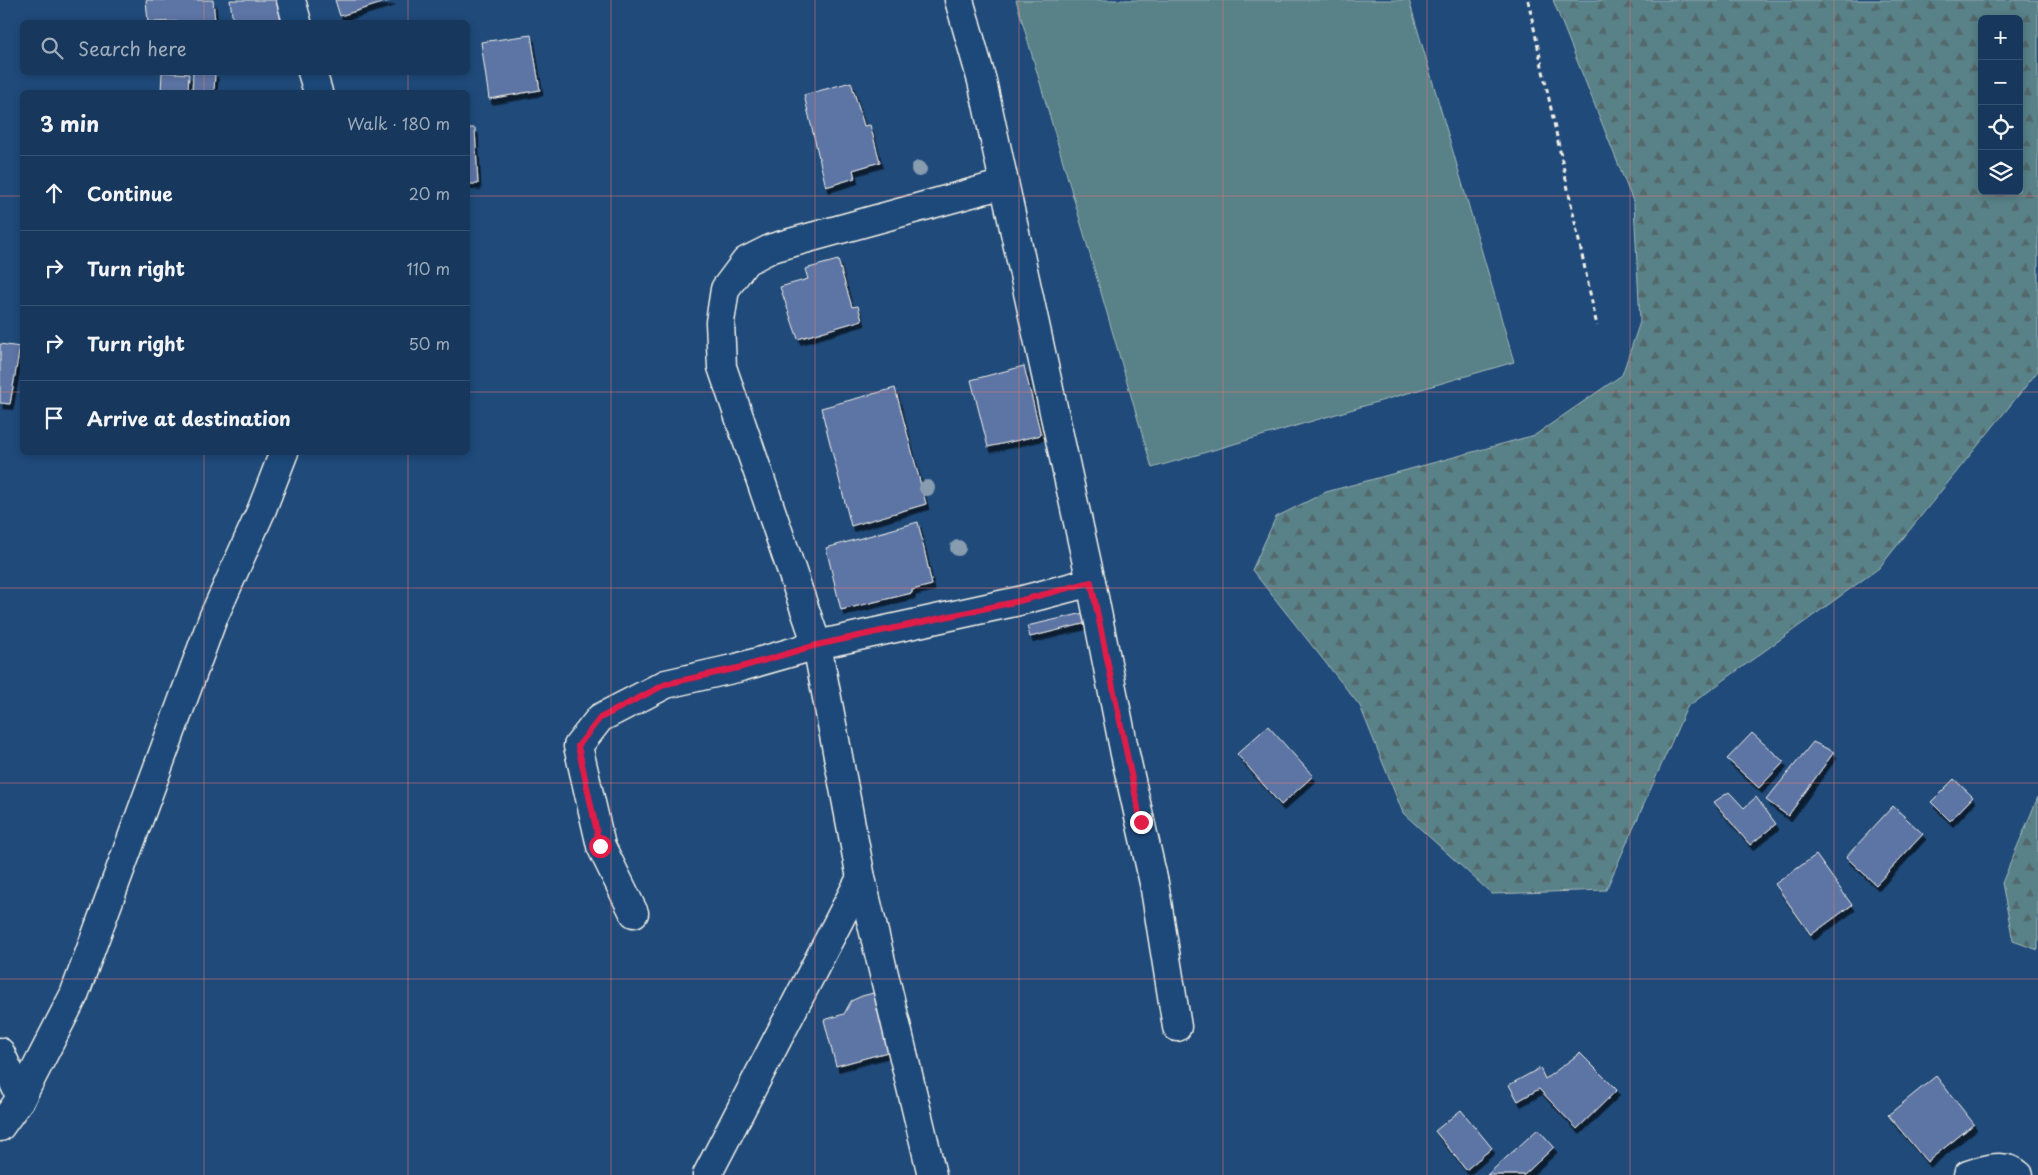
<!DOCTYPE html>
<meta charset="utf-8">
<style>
body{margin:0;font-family:"Playpen Sans",sans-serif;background:#203f62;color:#f1f3f6}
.controls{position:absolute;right:15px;top:15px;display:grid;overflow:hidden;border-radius:8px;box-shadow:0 2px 8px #0003}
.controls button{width:45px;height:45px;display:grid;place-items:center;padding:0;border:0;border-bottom:1px solid #365272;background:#17385c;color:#f1f3f6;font:25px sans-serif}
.stop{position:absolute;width:15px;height:15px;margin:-11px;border:4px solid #e11d48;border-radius:50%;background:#fff}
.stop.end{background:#e11d48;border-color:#fff;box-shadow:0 1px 5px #0008}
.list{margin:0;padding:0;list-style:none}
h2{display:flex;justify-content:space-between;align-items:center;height:65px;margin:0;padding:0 20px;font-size:21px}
h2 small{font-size:16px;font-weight:400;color:#9eacbb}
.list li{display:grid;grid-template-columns:32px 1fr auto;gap:15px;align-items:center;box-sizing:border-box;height:75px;padding:0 20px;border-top:1px solid #365272}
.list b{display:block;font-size:19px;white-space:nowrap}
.list em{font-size:16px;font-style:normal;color:#9eacbb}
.icon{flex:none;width:28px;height:28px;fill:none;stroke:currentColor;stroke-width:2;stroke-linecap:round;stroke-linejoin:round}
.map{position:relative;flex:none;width:2038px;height:1175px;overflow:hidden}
.search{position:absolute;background:#17385c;box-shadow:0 2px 8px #0003;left:20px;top:20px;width:450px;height:55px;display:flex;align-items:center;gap:12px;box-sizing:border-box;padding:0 18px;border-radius:8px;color:#9eacbb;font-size:19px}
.panel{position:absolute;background:#17385c;box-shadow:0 2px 8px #0003;left:20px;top:90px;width:450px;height:365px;border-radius:8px}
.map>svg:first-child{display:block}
.forest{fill:url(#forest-firs);stroke:#a6b9b8;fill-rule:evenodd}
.pitch{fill:#598188;stroke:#a6b9b8}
.building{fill:#5d74a5;stroke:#f4f1e8;filter:url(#shadow)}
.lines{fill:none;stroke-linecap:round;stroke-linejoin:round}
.minor-casing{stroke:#f4f1e8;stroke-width:31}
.path{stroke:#f4f1e8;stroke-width:3;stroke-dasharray:5 4;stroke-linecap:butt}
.minor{stroke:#1f4a7a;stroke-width:28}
.tree{fill:#889caf}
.route{stroke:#e11d48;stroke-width:6}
.grid{fill:none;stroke:#e27875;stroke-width:1;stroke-opacity:0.55}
</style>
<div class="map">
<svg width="2038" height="1175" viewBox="0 0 2038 1175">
<defs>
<pattern id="forest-firs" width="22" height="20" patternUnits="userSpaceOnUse" patternTransform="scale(1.25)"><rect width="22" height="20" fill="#598188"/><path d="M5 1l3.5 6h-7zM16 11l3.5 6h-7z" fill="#52676a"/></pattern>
<filter id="shadow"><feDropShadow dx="3" dy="5.5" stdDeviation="0" flood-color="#0009"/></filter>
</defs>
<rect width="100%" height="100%" fill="#1f4a7a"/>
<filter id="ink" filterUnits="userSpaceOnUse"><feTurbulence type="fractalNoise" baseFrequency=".02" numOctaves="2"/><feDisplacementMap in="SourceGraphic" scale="10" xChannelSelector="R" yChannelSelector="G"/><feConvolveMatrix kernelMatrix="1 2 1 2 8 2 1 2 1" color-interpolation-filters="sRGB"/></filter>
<g filter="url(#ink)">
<!-- forest -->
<g class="forest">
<path d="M1553 0H2038V371L1879 568 1687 707 1606 890 1492 894 1403 813 1360 706 1252 570 1276 517 1326 492 1535 435 1622 375 1640 322 1634 204ZM1982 19H2019V191H1982Z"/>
<path d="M2038 797V950L2013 941 2002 883Z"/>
</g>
<!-- pitch -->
<path class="pitch" d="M1016 0H1409L1514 362 1152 468Z"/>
<!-- building -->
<g class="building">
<path d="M146 0H213L215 21 148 22Z"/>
<path d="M230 0H286L289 22H233Z"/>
<path d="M335 0H392L340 16Z"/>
<path d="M531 35 540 90 489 99 481 42Z"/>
<path d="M162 72 189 74 188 92H161Z"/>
<path d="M193 72H215L214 92H192Z"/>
<path d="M851 82 864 126 870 125 880 162 853 170 855 178 826 187 804 95Z"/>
<path d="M468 128H475L478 184H468Z"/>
<path d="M838 260 852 307 858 306 862 320 798 339 780 287 808 279 805 269Z"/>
<path d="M0 344 20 347 10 404 0 403Z"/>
<path d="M1024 366 1041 435 988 447 971 380Z"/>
<path d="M895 388 926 504 851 526 821 408Z"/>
<path d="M918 522 932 585 912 590V593L841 610 826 548Z"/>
<path d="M1084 613 1087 623 1030 637 1027 626Z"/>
<path d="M1268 726 1313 776 1281 805 1237 754Z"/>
<path d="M1752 733 1784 762 1759 788 1727 759Z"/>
<path d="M1813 742 1834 752 1788 816 1766 800Z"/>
<path d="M1954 779 1973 797 1950 821 1931 802Z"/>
<path d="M1729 792 1744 808 1756 797 1776 824 1750 845 1714 802Z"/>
<path d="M1893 806 1923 834 1876 885 1846 857Z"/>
<path d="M1816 855 1852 905 1811 935 1775 884Z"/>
<path d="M892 988 906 1047 836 1066 824 1020 844 1014 851 1001 862 996Z"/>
<path d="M1580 1053 1617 1090 1577 1129 1539 1089 1518 1101 1509 1085 1540 1068 1545 1079Z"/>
<path d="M1936 1076 1974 1124 1927 1162 1888 1115Z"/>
<path d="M1461 1110 1492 1148 1466 1170 1435 1131Z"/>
<path d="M1538 1129 1554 1147 1524 1175H1487Z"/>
</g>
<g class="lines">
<defs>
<g id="minor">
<path d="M291 0 297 22"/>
<path d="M312 72 318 92"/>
<path d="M1091 582 1125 754 1154 883 1177 1027"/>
<path d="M634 913 601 846 578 746 600 718 666 684 737 668 817 645 722 367 720 322 725 289 746 261 772 248 1004 184"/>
<path d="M0 1052 21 1098"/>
<path d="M0 1127 21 1098 74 995 213 618 262 509 284 452"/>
<path d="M707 1175 861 878"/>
<path d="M932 1175 861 878 817 645 1019 601 1091 582 982 81 959 0"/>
<path d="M1968 1175C1983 1170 2005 1162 2019 1175"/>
</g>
</defs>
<!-- minor casing -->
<use href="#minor" class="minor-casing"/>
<!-- path -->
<path class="path" d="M1528 0 1597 326"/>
<!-- minor -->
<use href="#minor" class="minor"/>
</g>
<!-- trees -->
<g class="tree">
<circle cx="919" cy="169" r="8"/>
<circle cx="927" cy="488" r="8"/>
<circle cx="958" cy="548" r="8"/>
</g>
</g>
<g class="lines" filter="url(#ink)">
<!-- route -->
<path class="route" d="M600 846 578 746 600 718 666 684 738 668 817 645 1019 601 1091 582 1141 822"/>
</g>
<!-- grid -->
<path class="grid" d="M204 0V22M408 0V22M611 0V1175M815 0V1175M1019 0V1175M1223 0V1175M1427 0V1175M1630 0V1175M1834 0V1175M204 72V92M408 72V92M0 196H22M468 196H2038M0 392H22M468 392H2038M204 452V1175M408 452V1175M0 588H2038M0 783H2038M0 979H2038"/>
</svg>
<div class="controls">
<button>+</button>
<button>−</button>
<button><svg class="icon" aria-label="locate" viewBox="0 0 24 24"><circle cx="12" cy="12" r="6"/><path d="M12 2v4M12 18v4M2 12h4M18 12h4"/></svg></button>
<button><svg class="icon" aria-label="layers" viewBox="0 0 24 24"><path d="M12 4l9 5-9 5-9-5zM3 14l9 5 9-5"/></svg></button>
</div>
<div class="stop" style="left:600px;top:846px"></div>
<div class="stop end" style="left:1141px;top:822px"></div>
<div class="search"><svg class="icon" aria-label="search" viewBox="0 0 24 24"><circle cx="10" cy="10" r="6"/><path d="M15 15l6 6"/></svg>Search here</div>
<section class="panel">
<h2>3 min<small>Walk · 180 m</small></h2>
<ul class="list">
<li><svg class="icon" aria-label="ahead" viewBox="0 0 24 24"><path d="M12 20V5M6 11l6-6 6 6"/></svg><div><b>Continue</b></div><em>20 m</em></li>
<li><svg class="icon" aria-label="right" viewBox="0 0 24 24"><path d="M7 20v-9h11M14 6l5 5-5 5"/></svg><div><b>Turn right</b></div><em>110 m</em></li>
<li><svg class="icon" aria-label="right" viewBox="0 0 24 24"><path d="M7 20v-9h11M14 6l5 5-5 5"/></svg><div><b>Turn right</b></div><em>50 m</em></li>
<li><svg class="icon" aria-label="arrive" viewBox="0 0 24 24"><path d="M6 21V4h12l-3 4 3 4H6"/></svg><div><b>Arrive at destination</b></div></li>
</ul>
</section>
</div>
